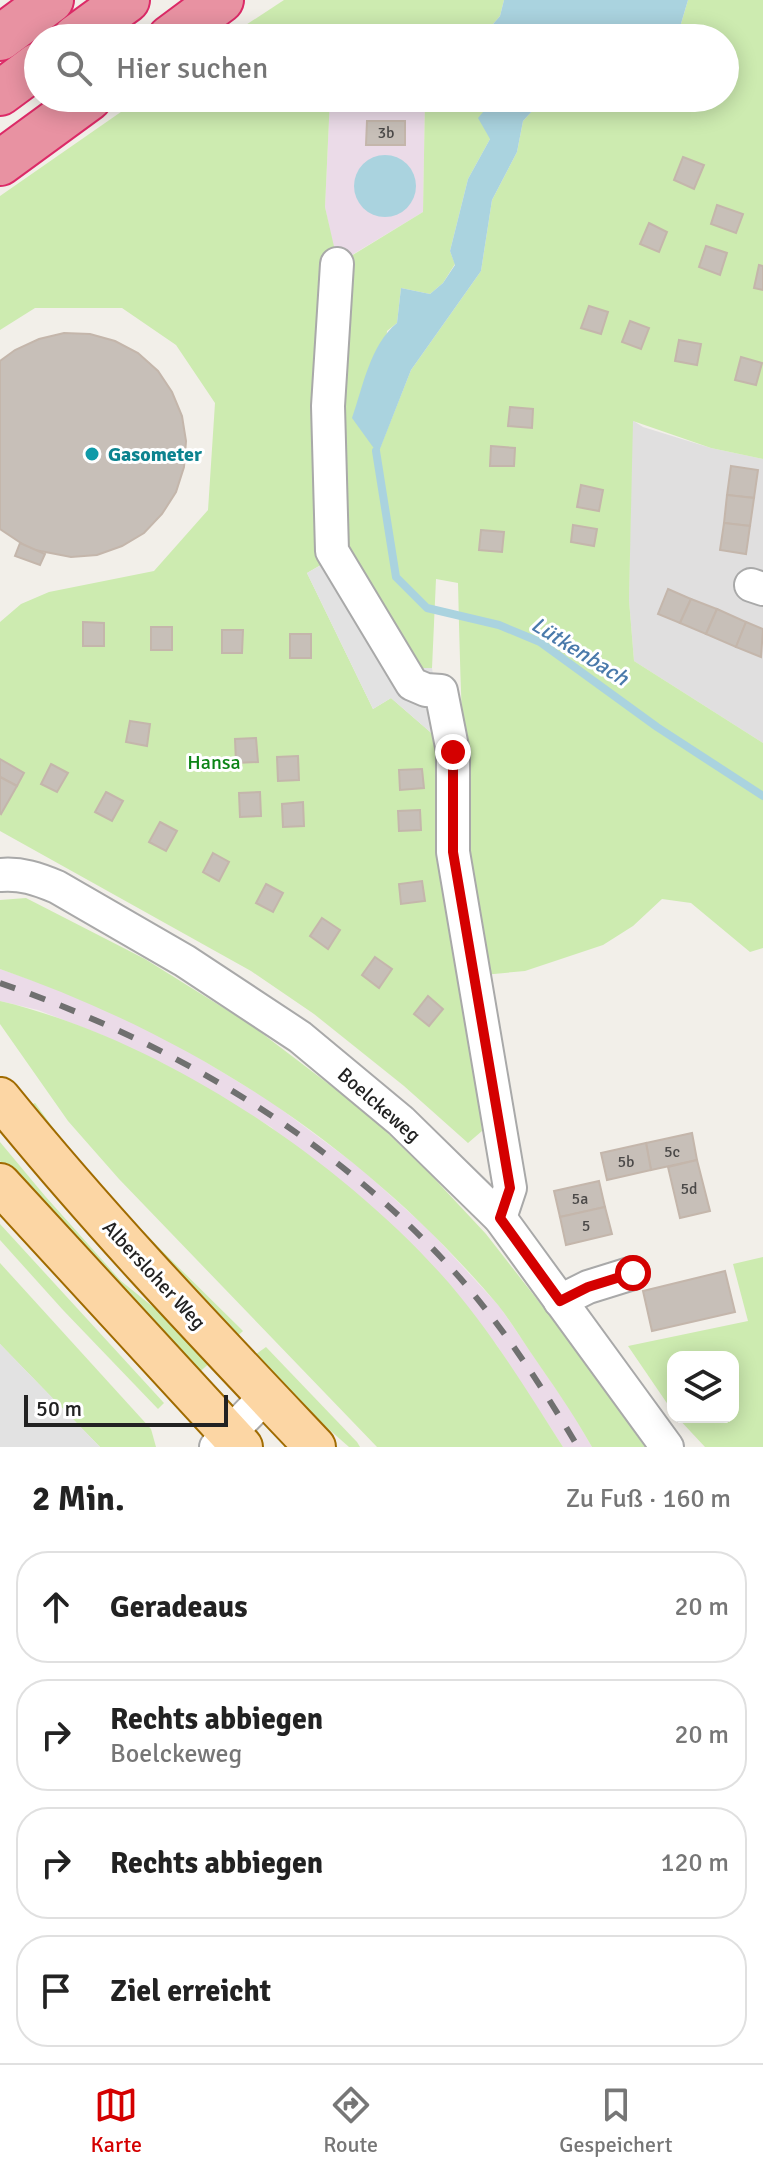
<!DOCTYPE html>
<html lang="de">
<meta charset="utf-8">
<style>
body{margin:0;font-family:Signika,sans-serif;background:#f6f6f6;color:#222}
.controls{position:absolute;right:24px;bottom:24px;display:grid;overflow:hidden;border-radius:16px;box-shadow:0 4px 20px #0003}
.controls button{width:72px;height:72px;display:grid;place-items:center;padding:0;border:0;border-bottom:2px solid #e0e0e0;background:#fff;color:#222;font:40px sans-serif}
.scale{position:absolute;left:24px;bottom:20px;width:204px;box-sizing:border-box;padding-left:8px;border:4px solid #222;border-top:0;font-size:22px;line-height:28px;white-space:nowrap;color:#222;-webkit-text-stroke:6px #fff;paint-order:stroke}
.stop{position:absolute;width:24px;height:24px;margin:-18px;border:6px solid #d40000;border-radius:50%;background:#fff}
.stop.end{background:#d40000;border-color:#fff;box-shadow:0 2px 8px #0008}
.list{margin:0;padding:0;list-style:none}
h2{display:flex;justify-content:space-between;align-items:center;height:104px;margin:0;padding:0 32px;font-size:34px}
h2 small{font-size:26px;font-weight:400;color:#767676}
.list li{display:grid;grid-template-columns:52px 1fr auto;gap:24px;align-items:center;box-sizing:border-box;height:112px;margin:0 16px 16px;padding:0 16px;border:2px solid #e0e0e0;border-radius:32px}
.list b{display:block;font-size:30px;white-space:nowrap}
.list p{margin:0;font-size:26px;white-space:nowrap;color:#767676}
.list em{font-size:26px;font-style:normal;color:#767676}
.icon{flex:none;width:44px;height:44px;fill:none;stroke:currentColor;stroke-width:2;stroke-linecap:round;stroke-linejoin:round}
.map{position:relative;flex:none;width:763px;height:1447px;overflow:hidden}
.search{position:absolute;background:#fff;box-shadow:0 4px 20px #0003;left:24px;right:24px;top:24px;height:88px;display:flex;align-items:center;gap:20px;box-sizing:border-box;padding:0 28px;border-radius:44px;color:#767676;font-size:30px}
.sheet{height:616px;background:#fff}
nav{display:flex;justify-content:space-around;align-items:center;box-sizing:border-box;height:112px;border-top:2px solid #e0e0e0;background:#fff;font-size:22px;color:#767676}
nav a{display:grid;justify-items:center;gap:4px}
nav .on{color:#d40000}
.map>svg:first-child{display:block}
.residential{fill:#e0dfdf}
.industrial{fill:#ebdbe8}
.grass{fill:#cdebb0}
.parking{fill:#e2e2e2}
.water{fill:#aad3df}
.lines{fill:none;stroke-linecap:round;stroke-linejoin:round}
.stream{stroke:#aad3df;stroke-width:8}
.building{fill:#c7bfb8;stroke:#c4b6ab;stroke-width:2}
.minor-casing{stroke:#a9a9a9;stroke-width:36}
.major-casing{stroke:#a06b00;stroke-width:44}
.highway-casing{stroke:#dc2a67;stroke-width:48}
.minor{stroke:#fff;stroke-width:32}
.major{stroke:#fcd6a4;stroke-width:40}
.highway{stroke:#e892a2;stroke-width:44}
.rail{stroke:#707070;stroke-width:6;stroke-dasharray:16 16;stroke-linecap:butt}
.route{stroke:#d40000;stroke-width:10}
.culture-dot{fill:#0f9aa8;stroke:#fff;stroke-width:3}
.labels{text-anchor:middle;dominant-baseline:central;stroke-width:6;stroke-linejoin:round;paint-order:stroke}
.number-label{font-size:16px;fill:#4b4948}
.culture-label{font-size:20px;font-weight:bold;fill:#0d838f;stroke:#fff;text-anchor:start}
.park-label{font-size:20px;fill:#0c8416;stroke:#fff}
.street-label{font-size:20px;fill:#222;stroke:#fff}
.water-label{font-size:22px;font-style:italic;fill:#4a7aab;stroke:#fff}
</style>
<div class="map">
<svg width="763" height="1447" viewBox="0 0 763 1447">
<rect width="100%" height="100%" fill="#f2efe9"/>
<!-- residential -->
<path class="residential" d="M632 420 643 427 711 448 763 459V743L634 661 629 600Z"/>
<!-- industrial -->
<g class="industrial">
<path d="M330 98H425L423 212 337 264 325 207Z"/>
<path d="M0 969 68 993 166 1038 270 1101 359 1167 430 1231 500 1307 571 1411 592 1447H563L496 1344 271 1127 164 1064 102 1035 38 1010 0 1001Z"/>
</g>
<!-- grass -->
<g class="grass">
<path d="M284 0H504L500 16 481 38H226Z"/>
<path d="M688 0H763V459L711 448 633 421 629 600 634 661 763 743V948L750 952 691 903 662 899 633 926 603 945 525 971 483 975C465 845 461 714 458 583L436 579 432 668H417L345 551 307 573 373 709 391 698 444 744 467 1007 482 1131 468 1143 404 1086 314 1014 251 971 0 831V622L21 604 49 592 154 571 208 510 215 403 176 345 122 308H35L0 330V196L141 98H330L325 207 338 264 423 212 425 98H490V139L468 179 450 251 455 264 443 283 430 294 401 288 397 323 387 331 378 453 411 370 481 271 492 200 517 152 523 121 544 98H725V38H658L680 27Z"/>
<path d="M26 898 145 959 251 1025 368 1114 430 1174 486 1234 586 1362 645 1447H592C573 1413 551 1382 529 1350 519 1335 509 1319 498 1305 364 1147 195 1037 0 969V900Z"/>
<path d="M0 1001C157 1038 332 1154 440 1273 488 1326 525 1388 563 1447H377L119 1179 68 1121 0 1024Z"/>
<path d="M35 1103C94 1187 170 1259 243 1331L232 1341 28 1106Z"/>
<path d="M0 1142 45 1196 121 1281 184 1332 213 1360 194 1377 52 1223 0 1161Z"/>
<path d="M0 1224 164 1403 158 1409 63 1310 0 1240Z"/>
<path d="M763 1257V1447H705L677 1417H733V1357H673V1412L628 1346 748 1321 733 1264Z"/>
<path d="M0 1263 151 1429 156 1447H100L0 1344Z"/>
<path d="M266 1347 357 1442 360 1447H349L249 1359Z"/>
</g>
<!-- parking -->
<g class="parking">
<path d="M330 560 417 668H432L444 744 391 698 373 709 307 573Z"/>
<path d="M0 1344 100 1447H0Z"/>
</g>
<!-- water -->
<g class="water">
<path d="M504 0H688L680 27 658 38H481L500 16Z"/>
<path d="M490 98H544L523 121 517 152 492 200 481 271 411 370 378 454 352 418C363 387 370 345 397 323L401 288 430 294 443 283 455 265 450 251 468 179 490 139 478 118 489 105Z"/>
<circle cx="385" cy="186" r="31"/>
</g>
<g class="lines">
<!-- stream -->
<path class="stream" d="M376 451 396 577 427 608 499 625 540 642 657 727 763 796"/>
</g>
<!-- building -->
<g class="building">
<path d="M367 121H405V145H366Z"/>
<path d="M683 157 704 165 694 189 674 180Z"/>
<path d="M717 205 743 214 736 233 711 224Z"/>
<path d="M649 223 667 232 659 252 640 244Z"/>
<path d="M706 246 727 253 720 275 699 267Z"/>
<path d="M759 265 763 266V290L754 288Z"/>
<path d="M589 306 608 312 601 334 581 328Z"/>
<path d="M630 321 649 328 641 349 622 342Z"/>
<path d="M64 333 90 334 115 341 138 353 158 371 172 392 182 416 186 441 184 467 176 492 162 514 144 533 122 546 97 555 71 557 30 549 0 529V361L15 350 39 339Z"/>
<path d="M679 340 701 344 697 365 675 361Z"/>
<path d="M741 357 762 363 756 385 735 380Z"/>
<path d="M510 407 533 409 532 428 508 426Z"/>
<path d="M491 446 515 448 514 466H490Z"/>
<path d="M731 466 758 470 754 498 727 495Z"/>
<path d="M581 485 603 490 599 511 577 507Z"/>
<path d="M727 495 754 498 750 526 724 523Z"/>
<path d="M724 523 750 526 746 554 720 550Z"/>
<path d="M573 525 597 529 594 546 571 542Z"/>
<path d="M481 530 504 532 502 552 479 550Z"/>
<path d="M20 543 45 554 40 565 15 556Z"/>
<path d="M668 589 691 599 680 623 658 614Z"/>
<path d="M691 599 717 609 706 634 680 623Z"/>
<path d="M717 609 746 622 736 647 706 634Z"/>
<path d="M83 622 104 623V646H83Z"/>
<path d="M746 622 763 629 761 657 736 647Z"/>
<rect x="151" y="627" width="21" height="23"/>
<path d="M222 630H243L242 653H222Z"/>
<rect x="290" y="634" width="21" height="24"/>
<path d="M130 721 150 724 147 746 126 742Z"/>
<path d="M256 738 258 762 236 763 235 739Z"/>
<path d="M298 756 299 780 278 781 277 757Z"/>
<path d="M0 759 24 773 17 786 0 777Z"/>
<path d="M51 764 68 773 57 792 41 784Z"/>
<path d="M422 769 424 788 400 790 399 770Z"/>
<path d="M0 777 17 786 1 814 0 813Z"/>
<path d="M106 792 123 801 112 821 95 812Z"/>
<path d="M260 792 261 816 240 817 239 793Z"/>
<path d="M303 802 304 826 283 827 282 804Z"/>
<path d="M420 810 421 830 399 831 398 811Z"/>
<path d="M160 822 177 831 166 851 149 842Z"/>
<path d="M213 853 229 862 219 881 203 872Z"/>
<path d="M422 881 425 901 401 904 399 884Z"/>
<path d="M266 884 283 893 273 912 256 903Z"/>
<path d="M322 918 340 930 328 949 310 936Z"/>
<path d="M375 957 392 969 379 988 362 975Z"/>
<path d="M428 996 443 1009 429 1026 414 1014Z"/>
<path d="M692 1133 697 1160 651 1170 646 1143Z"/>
<path d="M646 1143 651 1170 607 1180 601 1153Z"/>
<path d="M697 1160 710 1211 680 1218 668 1167Z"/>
<path d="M599 1181 605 1207 560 1217 554 1191Z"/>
<path d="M605 1207 612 1234 566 1245 560 1217Z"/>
<path d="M725 1271 735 1312 652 1331 643 1291Z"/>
</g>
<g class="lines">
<defs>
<g id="minor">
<path d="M337 264 328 406 332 551 412 684 426 690 441 691 453 752V852L510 1188 500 1218"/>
<path d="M751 585 763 589"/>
<path d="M0 875C21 873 38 879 57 887L185 961 300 1037 401 1121 500 1218 667 1447"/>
<path d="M560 1301 588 1287 633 1273"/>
<path d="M216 1447 266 1396"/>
</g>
<g id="major">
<path d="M0 1098C99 1220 207 1333 315 1447"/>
<path d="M0 1184 242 1447"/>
</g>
<g id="highway">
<path d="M0 38 51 0"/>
<path d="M75 38 127 0"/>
<path d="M170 38 221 0"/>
<path d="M0 93 38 65"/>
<path d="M0 163 89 98"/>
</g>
</defs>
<!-- minor casing -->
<use href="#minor" class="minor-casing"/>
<!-- major casing -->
<use href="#major" class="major-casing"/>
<!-- highway casing -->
<use href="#highway" class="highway-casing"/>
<!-- minor -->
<use href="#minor" class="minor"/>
<!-- major -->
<use href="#major" class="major"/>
<!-- highway -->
<use href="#highway" class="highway"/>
<!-- rail -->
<path class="rail" d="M0 983C174 1043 337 1140 460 1278 505 1330 543 1388 578 1447"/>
</g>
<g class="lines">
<!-- route -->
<path class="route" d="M453 752V852L510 1188 500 1218 560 1301 588 1287 633 1273"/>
</g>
<!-- markers -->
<circle class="culture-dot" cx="92" cy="454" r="8"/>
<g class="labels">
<!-- number labels -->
<g class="number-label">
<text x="386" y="133">3b</text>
<text x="672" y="1152">5c</text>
<text x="626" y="1162">5b</text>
<text x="689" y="1189">5d</text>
<text x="580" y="1199">5a</text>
<text x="586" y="1226">5</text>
</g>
<!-- culture labels -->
<g class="culture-label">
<text x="108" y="454">Gasometer</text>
</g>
<!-- park labels -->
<g class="park-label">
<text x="214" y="762">Hansa</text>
</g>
<!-- street labels -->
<g class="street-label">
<text transform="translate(379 1105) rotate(41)">Boelckeweg</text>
<text transform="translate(154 1275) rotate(47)">Albersloher Weg</text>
</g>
<!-- water labels -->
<g class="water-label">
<text transform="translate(580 651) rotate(32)">Lütkenbach</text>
</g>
</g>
</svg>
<div class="controls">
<button><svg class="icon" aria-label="layers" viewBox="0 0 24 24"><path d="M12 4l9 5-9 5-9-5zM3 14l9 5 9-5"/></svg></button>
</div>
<div class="scale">50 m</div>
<div class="stop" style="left:633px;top:1273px"></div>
<div class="stop end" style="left:453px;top:752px"></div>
<div class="search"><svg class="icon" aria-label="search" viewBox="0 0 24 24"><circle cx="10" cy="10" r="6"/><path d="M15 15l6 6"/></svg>Hier suchen</div>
</div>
<section class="sheet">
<h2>2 Min.<small>Zu Fuß · 160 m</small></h2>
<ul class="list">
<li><svg class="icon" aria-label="ahead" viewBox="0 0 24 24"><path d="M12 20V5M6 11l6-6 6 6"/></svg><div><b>Geradeaus</b></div><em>20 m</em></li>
<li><svg class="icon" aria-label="right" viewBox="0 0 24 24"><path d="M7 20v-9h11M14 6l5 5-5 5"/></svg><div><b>Rechts abbiegen</b><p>Boelckeweg</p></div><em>20 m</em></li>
<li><svg class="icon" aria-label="right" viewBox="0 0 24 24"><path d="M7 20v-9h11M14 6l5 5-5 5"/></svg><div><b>Rechts abbiegen</b></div><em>120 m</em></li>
<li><svg class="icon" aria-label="arrive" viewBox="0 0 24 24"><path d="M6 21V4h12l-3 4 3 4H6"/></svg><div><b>Ziel erreicht</b></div></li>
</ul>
</section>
<nav>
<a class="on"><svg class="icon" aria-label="map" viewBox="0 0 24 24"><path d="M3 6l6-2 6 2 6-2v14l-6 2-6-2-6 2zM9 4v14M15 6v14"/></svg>Karte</a>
<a><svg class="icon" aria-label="directions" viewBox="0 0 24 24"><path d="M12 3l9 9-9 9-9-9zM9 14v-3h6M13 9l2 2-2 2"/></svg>Route</a>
<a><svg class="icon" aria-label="saved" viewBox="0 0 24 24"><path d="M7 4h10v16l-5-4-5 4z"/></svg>Gespeichert</a>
</nav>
